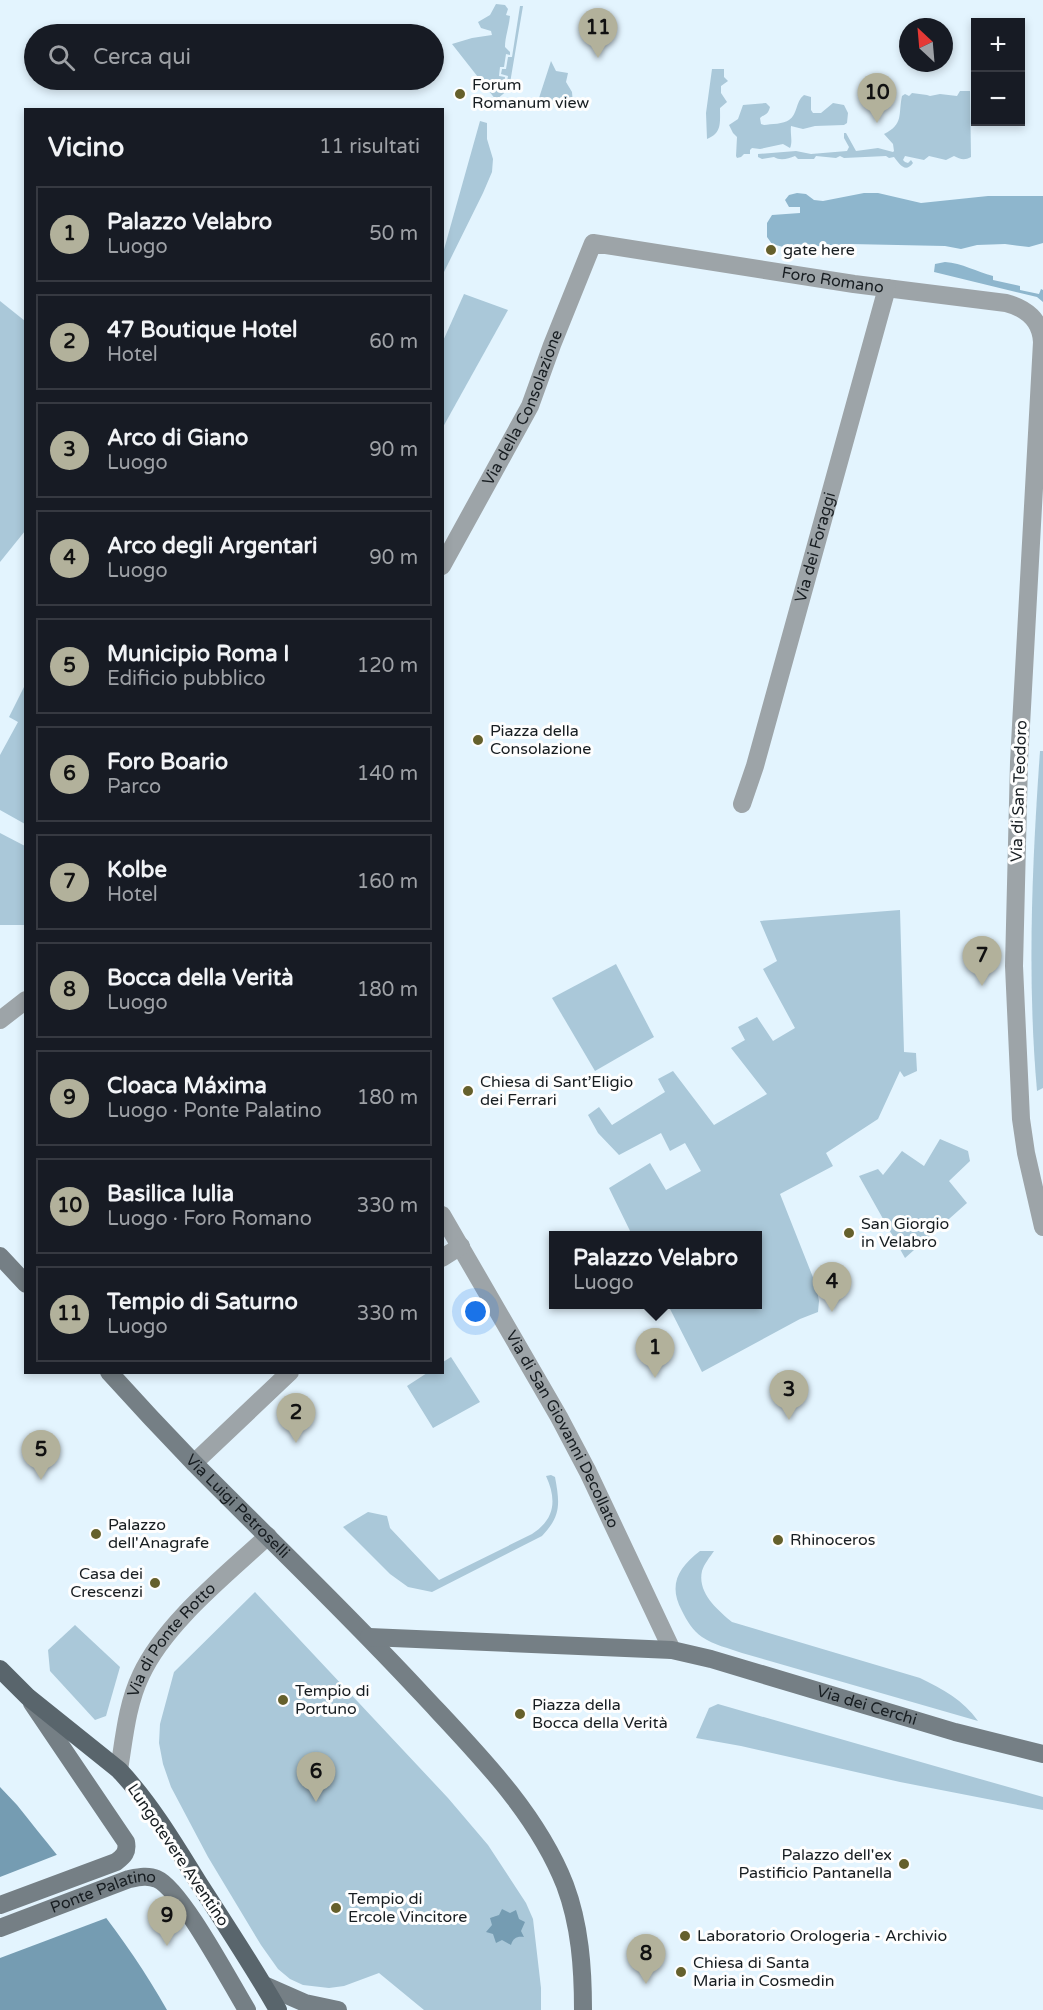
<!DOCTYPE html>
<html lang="it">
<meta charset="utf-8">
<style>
body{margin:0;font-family:"Varela Round",sans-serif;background:#20242c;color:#f1f3f6}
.controls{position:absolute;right:18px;top:18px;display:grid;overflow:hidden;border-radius:0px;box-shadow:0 3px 9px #0003}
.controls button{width:54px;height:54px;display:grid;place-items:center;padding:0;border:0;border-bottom:2px solid #363941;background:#171b24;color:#f1f3f6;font:30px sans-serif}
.compass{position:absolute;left:899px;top:18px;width:54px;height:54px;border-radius:50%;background:#171b24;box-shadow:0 3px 9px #0003;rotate:334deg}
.you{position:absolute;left:476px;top:1312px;width:21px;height:21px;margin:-15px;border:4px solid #fff;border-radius:50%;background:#1a73e8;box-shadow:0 0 0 9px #1a73e833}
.badge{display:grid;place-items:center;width:39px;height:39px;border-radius:50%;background:#b2b19b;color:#111;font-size:20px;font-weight:700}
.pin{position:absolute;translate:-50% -50px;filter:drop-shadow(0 2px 3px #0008)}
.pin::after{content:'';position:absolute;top:32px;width:21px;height:18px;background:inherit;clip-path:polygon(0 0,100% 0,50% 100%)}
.popup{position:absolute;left:549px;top:1231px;width:213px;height:78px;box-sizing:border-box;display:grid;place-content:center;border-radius:0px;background:#171b24;filter:drop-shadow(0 2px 4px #0005);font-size:20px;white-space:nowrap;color:#9ea1a6}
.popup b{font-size:22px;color:#f1f3f6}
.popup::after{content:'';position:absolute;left:50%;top:100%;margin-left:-12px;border:12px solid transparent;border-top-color:#171b24}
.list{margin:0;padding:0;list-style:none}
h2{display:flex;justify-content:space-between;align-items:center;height:78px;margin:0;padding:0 24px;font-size:26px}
h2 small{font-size:20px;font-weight:400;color:#9ea1a6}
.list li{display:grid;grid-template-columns:39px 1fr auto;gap:18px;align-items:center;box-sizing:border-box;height:96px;margin:0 12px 12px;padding:0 12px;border:2px solid #363941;border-radius:0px}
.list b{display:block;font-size:22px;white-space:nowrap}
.list p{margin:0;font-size:20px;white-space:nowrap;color:#9ea1a6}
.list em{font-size:20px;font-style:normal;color:#9ea1a6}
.icon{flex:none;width:33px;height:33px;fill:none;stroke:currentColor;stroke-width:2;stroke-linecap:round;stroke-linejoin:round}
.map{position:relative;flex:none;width:1043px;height:2010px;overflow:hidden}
.search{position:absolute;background:#171b24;box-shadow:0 3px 9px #0003;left:24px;top:24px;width:420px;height:66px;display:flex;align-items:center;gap:15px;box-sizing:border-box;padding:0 21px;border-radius:33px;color:#9ea1a6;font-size:22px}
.panel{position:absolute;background:#171b24;box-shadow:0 3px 9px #0003;left:24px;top:108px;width:420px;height:1266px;border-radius:0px}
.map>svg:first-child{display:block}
.green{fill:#aac8d9}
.forest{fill:#8eb6cd}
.water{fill:#759cb2}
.pier{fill:#e3f4fe}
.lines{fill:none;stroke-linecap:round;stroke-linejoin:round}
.street{stroke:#9da4a8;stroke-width:18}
.secondary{stroke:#757f85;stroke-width:18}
.primary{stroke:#59656c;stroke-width:18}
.poi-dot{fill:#65602c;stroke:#fefefe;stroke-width:2}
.labels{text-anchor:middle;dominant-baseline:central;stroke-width:6;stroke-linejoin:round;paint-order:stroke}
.poi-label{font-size:16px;fill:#171d21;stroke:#fefefe;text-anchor:start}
.street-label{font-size:16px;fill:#171d21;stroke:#fefefe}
</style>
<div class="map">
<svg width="1043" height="2010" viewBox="0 0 1043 2010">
<rect width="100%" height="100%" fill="#e3f4fe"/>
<!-- green -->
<g class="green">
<path d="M496 4 505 5 508 9 506 15 510 16C509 27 505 37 505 47L510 52V55L506 54 504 67H500L499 76 505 77 504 86 506 87 508 76 501 74 502 69H506L508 57H512L520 6H523L509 89 496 100 452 44 472 38 492 35 491 31 481 28 478 22 490 15Z"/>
<path d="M551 61 556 71 568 73 566 82 572 92 573 104 548 100 547 103 539 98Z"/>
<path d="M712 69H724V77L728 81 721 86V93L727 102 720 108C720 123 722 133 707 139L706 113Z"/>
<path d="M960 91H970L971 157C964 161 960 159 954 156L946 160 929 156 924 160 905 156 903 160 905 162 908 163 911 160 913 163C905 174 899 163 894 157L889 158 886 156 844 158 840 156 836 158 816 156 814 159H798L795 156C788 159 780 161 774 157L762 159 758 157V154L796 151 811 154 847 151 849 147 844 138V133H846L856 151 878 148 893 152 894 151 893 144 884 134C904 124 898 115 902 96L905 94 909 96 912 93 927 95 930 96 940 94 957 96Z"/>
<path d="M804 95 811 97V110L813 113H821L833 103 844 105 848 113 847 123 844 125 815 126 803 129 791 126C790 133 793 142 790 148L783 144 760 149 752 148 750 150V154H744L741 157 737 158 736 156 737 137 733 133 729 125 738 119 743 105 766 103 770 107C768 115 765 114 760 118L761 124 764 125C771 124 784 124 789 120 798 114 795 102 804 95Z"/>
<path d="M480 121 487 123V139L493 159 492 172 483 193 443 274V253Z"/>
<path d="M464 294 508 310 443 427V341Z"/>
<path d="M0 301 25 321V531L0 562Z"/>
<path d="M24 687 26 688 25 824 0 810V755L18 722 9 717Z"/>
<path d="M1040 751H1043V1088L1037 1091C1027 978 1032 864 1040 751Z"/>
<path d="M0 833 25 846V925H0Z"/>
<path d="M900 910 904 1052 916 1053 917 1071 904 1077 900 1071 878 1119 826 1153 833 1166 780 1194 816 1285 819 1301 818 1312 800 1319 702 1372 668 1305 757 1304V1236L632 1235 609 1188 650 1163 666 1190 701 1171 685 1143 670 1151 661 1133 619 1155 598 1133 588 1115 599 1107 612 1125 665 1092 658 1079 673 1071 714 1125 767 1094 731 1048 745 1040 738 1027 757 1017 773 1041 795 1028 763 969 777 961 760 921Z"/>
<path d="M616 964 654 1037 595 1071 552 998Z"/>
<path d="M940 1139 968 1151 970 1161 949 1181 967 1203 905 1258 859 1176 878 1169 883 1175 902 1151 924 1166Z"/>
<path d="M451 1357 480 1402 433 1428 407 1386 427 1373 442 1372 443 1362Z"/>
<path d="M551 1475 555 1477C560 1504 561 1516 542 1536L432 1592 408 1587 390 1574 343 1527 368 1512 387 1516 390 1528 439 1580 532 1534C555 1519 557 1500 546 1476Z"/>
<path d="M700 1551H714C710 1557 704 1564 702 1571 697 1593 718 1610 732 1622L920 1678C943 1689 963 1700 978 1721L742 1653C728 1648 714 1645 702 1637 693 1631 687 1621 682 1611 668 1585 678 1568 700 1551Z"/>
<path d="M255 1592 448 1798 488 1845 526 1903 533 1919 541 1988V2010H424L379 1973 344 1986 329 1988 303 1985 290 1979 278 1969 261 1945 208 1857 171 1787 163 1764 159 1743 160 1724 174 1672Z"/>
<path d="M75 1625 120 1667 106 1716 95 1720 50 1671 48 1650Z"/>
<path d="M718 1704 1043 1797V1810L900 1782 741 1746 696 1738 709 1708Z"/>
</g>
<!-- forest -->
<g class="forest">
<path d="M797 193 806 194 814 200 823 201 864 193H878L921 203 988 196H1043V243L1029 247 1005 244 977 245 961 249 945 246 850 244 787 248 772 244 767 237V223L772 215 800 213V207H789L785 200 789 195Z"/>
<path d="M945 262C962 263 977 272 993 276V280L1020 286V290L1039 294 1041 289 1043 290V302L1037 297 934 272 935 264Z"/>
</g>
<!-- water -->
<g class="water">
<path d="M0 1787 17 1805C69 1871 126 1936 167 2010H0Z"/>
<path d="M502 1909 510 1913 516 1910 519 1919 525 1922 521 1931 524 1937C517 1936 513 1938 511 1945L502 1940 496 1943 493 1934 486 1932 492 1925 490 1918 499 1915Z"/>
</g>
<!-- pier -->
<path class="pier" d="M59 1854 109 1917 0 1958V1877Z"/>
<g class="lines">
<!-- street -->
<g class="street">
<path id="s1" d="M442 566 530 406 552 345 593 243 854 284 1006 303C1026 308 1041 320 1042 342L1019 762 1014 966 1021 1119 1026 1153 1043 1227"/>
<path id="s2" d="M742 804 755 766 887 288"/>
<path d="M0 1020 26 1000"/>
<path id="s3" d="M442 1215 559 1417 588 1472 672 1650"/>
<path d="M442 1258 461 1246"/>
<path d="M194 1463 290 1372"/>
<path id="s4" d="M119 1770C124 1739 127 1704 141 1675 165 1623 226 1575 268 1536"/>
</g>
<!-- secondary -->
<g class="secondary">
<path d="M0 1256 26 1284"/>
<path id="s5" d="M109 1372C136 1402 164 1432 193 1462 269 1539 348 1614 422 1694 475 1751 536 1811 565 1885 580 1925 583 1968 583 2010"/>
<path id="s6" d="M369 1637 672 1650 711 1659 955 1732 1043 1754"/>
<path d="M0 1905 116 1862C124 1856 128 1852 126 1842L32 1703"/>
<path id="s7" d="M0 1928 129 1879C139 1877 148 1875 157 1879 181 1889 231 1984 247 2010"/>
<path d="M264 1985 305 2003 338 2010"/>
</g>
<!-- primary -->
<path class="primary" d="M0 1669 28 1697 119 1770C150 1803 174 1843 198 1882 225 1924 253 1966 278 2010"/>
</g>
<!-- markers -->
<g class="poi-dot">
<circle cx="460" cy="94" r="6"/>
<circle cx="771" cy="250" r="6"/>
<circle cx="478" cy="740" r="6"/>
<circle cx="468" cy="1091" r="6"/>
<circle cx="849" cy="1233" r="6"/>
<circle cx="96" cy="1534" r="6"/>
<circle cx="778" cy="1540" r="6"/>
<circle cx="155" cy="1583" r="6"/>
<circle cx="283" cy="1700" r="6"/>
<circle cx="520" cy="1714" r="6"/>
<circle cx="904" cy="1864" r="6"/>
<circle cx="336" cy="1908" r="6"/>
<circle cx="685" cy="1936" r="6"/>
<circle cx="681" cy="1972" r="6"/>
</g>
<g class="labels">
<!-- poi labels -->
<g class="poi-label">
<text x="472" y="85">Forum<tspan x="472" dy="18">Romanum view</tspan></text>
<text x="783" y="250">gate here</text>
<text x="490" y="731">Piazza della<tspan x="490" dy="18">Consolazione</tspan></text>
<text x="480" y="1082">Chiesa di Sant’Eligio<tspan x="480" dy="18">dei Ferrari</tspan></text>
<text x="861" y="1224">San Giorgio<tspan x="861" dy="18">in Velabro</tspan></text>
<text x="108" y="1525">Palazzo<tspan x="108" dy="18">dell'Anagrafe</tspan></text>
<text x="790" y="1540">Rhinoceros</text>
<text x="143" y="1574" text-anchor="end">Casa dei<tspan x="143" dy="18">Crescenzi</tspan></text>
<text x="295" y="1691">Tempio di<tspan x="295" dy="18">Portuno</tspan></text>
<text x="532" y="1705">Piazza della<tspan x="532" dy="18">Bocca della Verità</tspan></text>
<text x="892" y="1855" text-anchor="end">Palazzo dell'ex<tspan x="892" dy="18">Pastificio Pantanella</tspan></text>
<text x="348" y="1899">Tempio di<tspan x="348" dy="18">Ercole Vincitore</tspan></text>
<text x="697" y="1936">Laboratorio Orologeria - Archivio</text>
<text x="693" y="1963">Chiesa di Santa<tspan x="693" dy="18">Maria in Cosmedin</tspan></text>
</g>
<!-- street labels -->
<g class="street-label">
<text stroke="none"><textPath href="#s1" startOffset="600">Foro Romano</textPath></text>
<text stroke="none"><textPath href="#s1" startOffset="178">Via della Consolazione</textPath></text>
<text stroke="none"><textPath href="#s2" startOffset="267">Via dei Foraggi</textPath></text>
<text transform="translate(1019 791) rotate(-88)">Via di San Teodoro</text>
<text stroke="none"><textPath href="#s3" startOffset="246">Via di San Giovanni Decollato</textPath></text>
<text stroke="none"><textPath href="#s5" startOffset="186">Via Luigi Petroselli</textPath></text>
<text stroke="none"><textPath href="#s4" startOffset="144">Via di Ponte Rotto</textPath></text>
<text stroke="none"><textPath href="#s6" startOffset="506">Via dei Cerchi</textPath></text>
<text transform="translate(178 1855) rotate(56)">Lungotevere Aventino</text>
<text stroke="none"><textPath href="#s7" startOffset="110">Ponte Palatino</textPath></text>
</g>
</g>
</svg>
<div class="controls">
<button>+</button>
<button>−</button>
</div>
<svg class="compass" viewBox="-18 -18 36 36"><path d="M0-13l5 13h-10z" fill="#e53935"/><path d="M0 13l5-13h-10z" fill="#9ea1a6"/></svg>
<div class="you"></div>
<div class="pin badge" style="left:655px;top:1378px">1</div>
<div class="popup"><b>Palazzo Velabro</b>Luogo</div>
<div class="pin badge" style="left:296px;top:1443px">2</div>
<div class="pin badge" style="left:789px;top:1420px">3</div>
<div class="pin badge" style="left:832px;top:1312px">4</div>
<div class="pin badge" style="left:41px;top:1480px">5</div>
<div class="pin badge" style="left:316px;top:1802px">6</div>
<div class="pin badge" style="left:982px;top:986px">7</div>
<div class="pin badge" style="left:646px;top:1984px">8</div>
<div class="pin badge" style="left:167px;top:1946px">9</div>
<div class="pin badge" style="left:877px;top:123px">10</div>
<div class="pin badge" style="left:598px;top:58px">11</div>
<div class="search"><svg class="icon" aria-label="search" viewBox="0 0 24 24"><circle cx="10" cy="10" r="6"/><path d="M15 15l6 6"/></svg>Cerca qui</div>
<section class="panel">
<h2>Vicino<small>11 risultati</small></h2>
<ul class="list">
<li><span class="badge">1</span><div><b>Palazzo Velabro</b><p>Luogo</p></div><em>50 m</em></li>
<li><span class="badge">2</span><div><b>47 Boutique Hotel</b><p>Hotel</p></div><em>60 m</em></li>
<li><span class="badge">3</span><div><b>Arco di Giano</b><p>Luogo</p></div><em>90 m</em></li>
<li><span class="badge">4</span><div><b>Arco degli Argentari</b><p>Luogo</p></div><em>90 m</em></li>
<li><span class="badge">5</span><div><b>Municipio Roma I</b><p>Edificio pubblico</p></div><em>120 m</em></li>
<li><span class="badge">6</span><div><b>Foro Boario</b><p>Parco</p></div><em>140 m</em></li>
<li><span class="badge">7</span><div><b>Kolbe</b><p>Hotel</p></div><em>160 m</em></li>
<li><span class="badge">8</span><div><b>Bocca della Verità</b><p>Luogo</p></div><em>180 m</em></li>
<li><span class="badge">9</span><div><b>Cloaca Máxima</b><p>Luogo · Ponte Palatino</p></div><em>180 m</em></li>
<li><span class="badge">10</span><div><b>Basilica Iulia</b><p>Luogo · Foro Romano</p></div><em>330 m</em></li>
<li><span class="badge">11</span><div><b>Tempio di Saturno</b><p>Luogo</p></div><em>330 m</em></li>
</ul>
</section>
</div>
